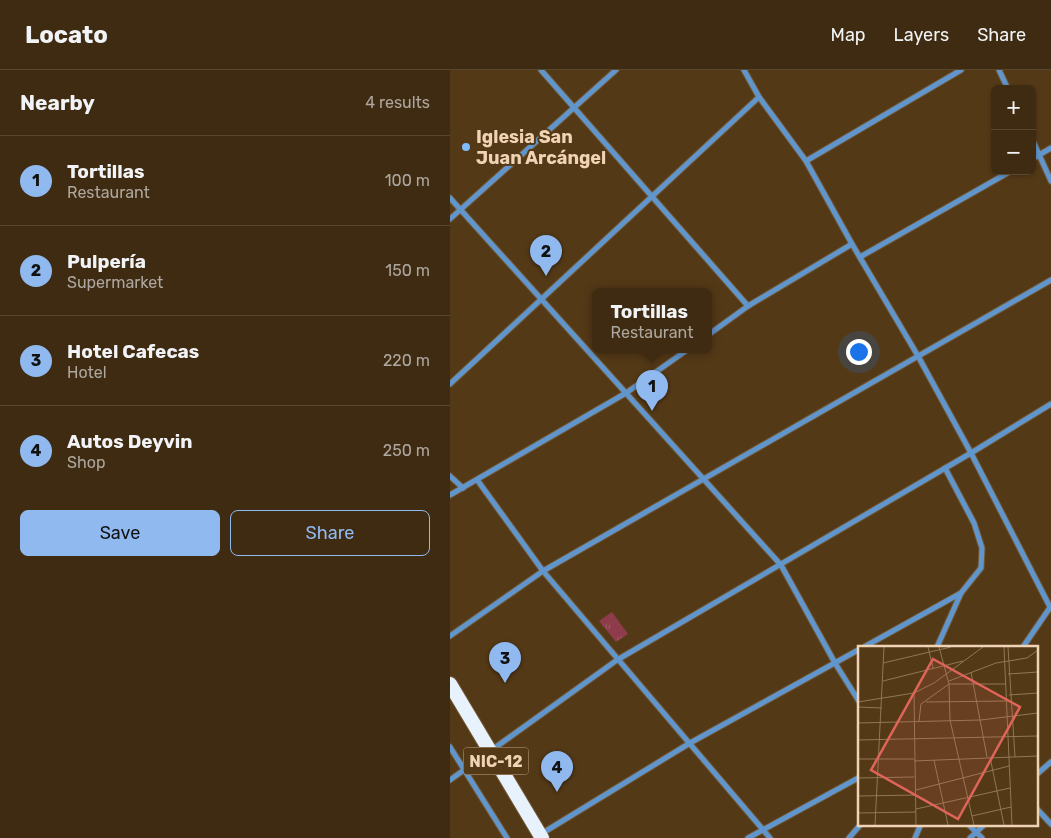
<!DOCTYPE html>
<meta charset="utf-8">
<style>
body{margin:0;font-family:Rubik,sans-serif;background:#46331a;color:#f1f3f6}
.controls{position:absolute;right:15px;top:15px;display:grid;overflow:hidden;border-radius:8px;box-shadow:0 1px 4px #0004}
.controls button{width:45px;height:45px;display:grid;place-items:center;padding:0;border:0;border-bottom:1px solid #584731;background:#3f2b11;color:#f1f3f6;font:25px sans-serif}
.you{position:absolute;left:408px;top:281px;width:18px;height:18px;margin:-12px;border:4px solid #fff;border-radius:50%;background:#1a73e8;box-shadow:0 0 0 8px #1a73e833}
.badge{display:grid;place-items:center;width:32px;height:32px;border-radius:50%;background:#90b9f0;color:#111;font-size:16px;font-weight:700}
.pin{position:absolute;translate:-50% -41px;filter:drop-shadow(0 1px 2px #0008)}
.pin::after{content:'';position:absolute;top:26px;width:18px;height:15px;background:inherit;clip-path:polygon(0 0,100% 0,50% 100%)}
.popup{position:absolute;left:142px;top:218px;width:120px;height:65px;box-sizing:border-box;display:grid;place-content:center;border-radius:8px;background:#3f2b11;filter:drop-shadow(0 1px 4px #0005);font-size:16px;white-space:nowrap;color:#ada79f}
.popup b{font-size:19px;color:#f1f3f6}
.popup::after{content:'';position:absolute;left:50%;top:100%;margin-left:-10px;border:10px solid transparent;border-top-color:#3f2b11}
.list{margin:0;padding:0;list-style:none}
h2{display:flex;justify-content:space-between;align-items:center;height:65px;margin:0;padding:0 20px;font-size:21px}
h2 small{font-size:16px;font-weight:400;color:#ada79f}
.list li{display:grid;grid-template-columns:32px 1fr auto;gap:15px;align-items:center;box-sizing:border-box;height:90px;padding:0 20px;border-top:1px solid #584731}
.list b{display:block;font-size:19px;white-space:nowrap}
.list p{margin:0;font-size:16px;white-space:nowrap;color:#ada79f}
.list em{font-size:16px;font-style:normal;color:#ada79f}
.actions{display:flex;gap:10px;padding:15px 20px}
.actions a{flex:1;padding:11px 0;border:1px solid #90b9f0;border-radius:8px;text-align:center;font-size:18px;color:#90b9f0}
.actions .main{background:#90b9f0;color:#111}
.map{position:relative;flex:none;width:601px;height:768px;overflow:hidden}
header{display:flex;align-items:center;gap:30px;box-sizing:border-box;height:70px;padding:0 25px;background:#3f2b11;border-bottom:1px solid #584731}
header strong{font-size:24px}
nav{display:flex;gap:28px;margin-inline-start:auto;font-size:18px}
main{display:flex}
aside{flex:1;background:#3f2b11}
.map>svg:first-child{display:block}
.park{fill:url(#park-tufts)}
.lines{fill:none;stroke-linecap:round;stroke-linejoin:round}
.minor-casing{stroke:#735836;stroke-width:7}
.trunk-casing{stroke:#735836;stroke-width:16}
.minor{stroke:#6196cc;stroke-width:5}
.trunk{stroke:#e8f2fd;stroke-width:14}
.poi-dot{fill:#81bcfa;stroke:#543917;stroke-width:2}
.labels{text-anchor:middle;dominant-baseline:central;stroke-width:4;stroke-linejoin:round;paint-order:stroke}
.shield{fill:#543917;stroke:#c0a585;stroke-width:1}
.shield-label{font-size:16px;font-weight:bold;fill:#efd3b4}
.poi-label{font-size:18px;font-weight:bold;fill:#efd3b4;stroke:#543917;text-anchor:start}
.inset-road{fill:none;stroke:#927756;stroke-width:1}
.view{fill:#df6459;fill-opacity:0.15;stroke:#df6459;stroke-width:2.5}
.inset-edge{fill:none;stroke:#efd3b4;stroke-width:2.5}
</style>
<header>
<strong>Locato</strong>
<nav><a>Map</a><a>Layers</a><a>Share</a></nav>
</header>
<main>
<aside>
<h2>Nearby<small>4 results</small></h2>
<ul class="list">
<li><span class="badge">1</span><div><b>Tortillas</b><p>Restaurant</p></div><em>100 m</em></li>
<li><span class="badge">2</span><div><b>Pulpería</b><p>Supermarket</p></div><em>150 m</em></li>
<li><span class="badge">3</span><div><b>Hotel Cafecas</b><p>Hotel</p></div><em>220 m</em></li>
<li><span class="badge">4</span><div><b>Autos Deyvin</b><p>Shop</p></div><em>250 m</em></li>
</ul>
<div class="actions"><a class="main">Save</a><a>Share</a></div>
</aside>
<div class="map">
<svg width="601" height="768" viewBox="0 0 601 768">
<defs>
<pattern id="park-tufts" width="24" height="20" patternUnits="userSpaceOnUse" patternTransform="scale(1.25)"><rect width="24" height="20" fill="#8e3c4c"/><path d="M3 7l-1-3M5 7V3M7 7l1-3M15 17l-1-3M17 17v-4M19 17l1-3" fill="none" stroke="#9e5763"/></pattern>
</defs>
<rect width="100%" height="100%" fill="#543917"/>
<!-- park -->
<path class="park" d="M162 542 178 564 166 572 149 551Z"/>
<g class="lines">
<defs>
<g id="minor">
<path d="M91 0 298 236"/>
<path d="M294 0 309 27 356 91 402 174 468 286 521 383 600 537"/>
<path d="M549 0 558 19"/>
<path d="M582 69 601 111"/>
<path d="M582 89 601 78"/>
<path d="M356 91 511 0"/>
<path d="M0 128 331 495 385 593 410 633"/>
<path d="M0 149 166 0"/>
<path d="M410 187 561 101"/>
<path d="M258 265 298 236 402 174"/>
<path d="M0 314 309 27"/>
<path d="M0 406 13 418"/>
<path d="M28 411 93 501 320 768"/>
<path d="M0 425 176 323 237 280"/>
<path d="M0 566 93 501 601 210"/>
<path d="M414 577 511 523"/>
<path d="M487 577 511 523 531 498 532 478 524 453 495 398"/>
<path d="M573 577 601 536"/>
<path d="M0 677 57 768"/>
<path d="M587 704 601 692"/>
<path d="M0 710 167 590 521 383 601 334"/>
<path d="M587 739 601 754"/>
<path d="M518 754 532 768"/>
<path d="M91 764 240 673 410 579"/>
<path d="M298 768 410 707"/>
<path d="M399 768 411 754"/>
<path d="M465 768 471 754"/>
<path d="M520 768 535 754"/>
</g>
<path id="trunk" d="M0 614 92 768"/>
</defs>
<!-- minor casing -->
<use href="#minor" class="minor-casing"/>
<!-- trunk casing -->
<use href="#trunk" class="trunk-casing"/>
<!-- minor -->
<use href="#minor" class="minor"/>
<!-- trunk -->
<use href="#trunk" class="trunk"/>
</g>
<!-- markers -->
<circle class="poi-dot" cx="16" cy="77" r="5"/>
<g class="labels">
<!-- shield labels -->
<rect class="shield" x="13.5" y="677.5" width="65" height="27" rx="4"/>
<g class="shield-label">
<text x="46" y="691">NIC-12</text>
</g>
<!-- poi labels -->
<g class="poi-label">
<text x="26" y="67">Iglesia San<tspan x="26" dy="21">Juan Arcángel</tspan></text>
</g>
</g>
<!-- overview -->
<g transform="translate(408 576)">
<rect width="180" height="180" fill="#543917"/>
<path class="inset-road" d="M70 1 75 22M81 1 91 38 92 74 116 179M146 1 154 179M150 1 157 111M25 17 93 1M113 26 129 111M150 28 180 26M25 35 105 15M91 35 138 17 169 12 180 4M56 47 58 179M151 49 180 47M0 56 56 47 76 37 125 1M68 56 149 55M0 61 24 62M61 75 63 58 91 38H148M0 77 123 74 180 67M0 94 180 90M132 111 146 179M0 113H56M76 114 90 179M56 115 180 110M0 132 56 131M58 144 151 120M0 150 58 149M58 163 152 142M0 167 58 166M114 170 153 161M17 179 26 1"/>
<path class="view" d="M75 13 162 61 100 173 13 124Z"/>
<rect width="180" height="180" class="inset-edge"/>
</g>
</svg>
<div class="controls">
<button>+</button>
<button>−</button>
</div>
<div class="you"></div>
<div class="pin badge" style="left:202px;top:341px">1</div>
<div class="popup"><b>Tortillas</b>Restaurant</div>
<div class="pin badge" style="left:96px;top:206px">2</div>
<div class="pin badge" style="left:55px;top:613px">3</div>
<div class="pin badge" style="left:107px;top:722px">4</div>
</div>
</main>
